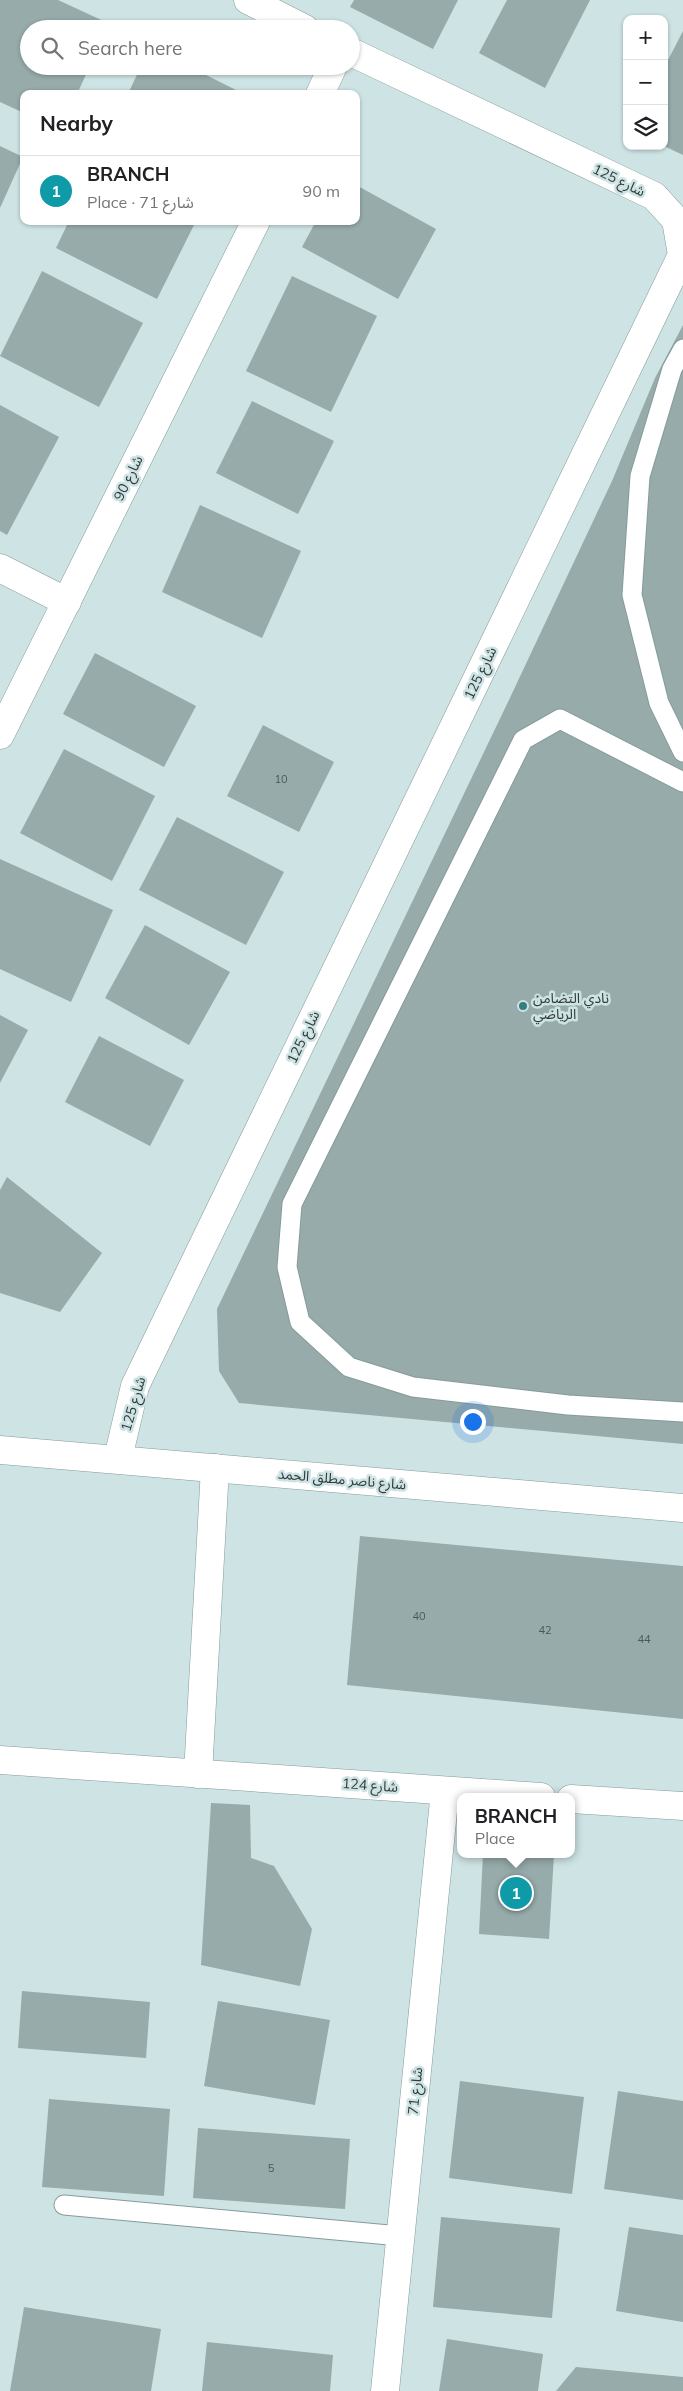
<!DOCTYPE html>
<meta charset="utf-8">
<style>
body{margin:0;font-family:Mulish,"Noto Sans Arabic",sans-serif;background:#f6f6f6;color:#202124}
.controls{position:absolute;right:15px;top:15px;display:grid;overflow:hidden;border-radius:10px;box-shadow:0 1px 4px #0004}
.controls button{width:45px;height:45px;display:grid;place-items:center;padding:0;border:0;border-bottom:1px solid #e0e0e0;background:#fff;color:#202124;font:25px sans-serif}
.you{position:absolute;left:472px;top:1421px;width:18px;height:18px;margin:-12px;border:4px solid #fff;border-radius:50%;background:#1a73e8;box-shadow:0 0 0 8px #1a73e833}
.badge{display:grid;place-items:center;width:32px;height:32px;border-radius:50%;background:#1a73e8;color:#fff;font-size:16px;font-weight:700}
.pin{position:absolute;translate:-50% -50%;border:2px solid #fff;box-shadow:0 1px 5px #0006}
.popup{position:absolute;left:457px;top:1793px;width:118px;height:65px;box-sizing:border-box;display:grid;place-content:center;border-radius:10px;background:#fff;filter:drop-shadow(0 1px 4px #0005);font-size:16px;white-space:nowrap;color:#757577}
.popup b{font-size:19px;color:#202124}
.popup::after{content:'';position:absolute;left:50%;top:100%;margin-left:-10px;border:10px solid transparent;border-top-color:#fff}
.list{margin:0;padding:0;list-style:none}
h2{display:flex;justify-content:space-between;align-items:center;height:65px;margin:0;padding:0 20px;font-size:21px}
h2 small{font-size:16px;font-weight:400;color:#757577}
.list li{display:grid;grid-template-columns:32px 1fr auto;gap:15px;align-items:center;box-sizing:border-box;height:70px;padding:0 20px;border-top:1px solid #e0e0e0}
.list b{display:block;font-size:19px;white-space:nowrap}
.list p{margin:0;font-size:16px;white-space:nowrap;color:#757577}
.list em{font-size:16px;font-style:normal;color:#757577}
.icon{flex:none;width:28px;height:28px;fill:none;stroke:currentColor;stroke-width:2;stroke-linecap:round;stroke-linejoin:round}
.map{position:relative;flex:none;width:683px;height:2391px;overflow:hidden}
.search{position:absolute;background:#fff;box-shadow:0 1px 4px #0004;left:20px;top:20px;width:340px;height:55px;display:flex;align-items:center;gap:12px;box-sizing:border-box;padding:0 18px;border-radius:28px;color:#757577;font-size:19px}
.panel{position:absolute;background:#fff;box-shadow:0 1px 4px #0004;left:20px;top:90px;width:340px;height:135px;border-radius:10px}
.map>svg:first-child{display:block}
.building{fill:#97abab}
.lines{fill:none;stroke-linecap:round;stroke-linejoin:round}
.service-casing{stroke:#869a9b;stroke-width:21}
.minor-casing{stroke:#869a9b;stroke-width:29}
.tertiary-casing{stroke:#869a9b;stroke-width:29}
.service{stroke:#fff;stroke-width:19}
.minor{stroke:#fff;stroke-width:28}
.tertiary{stroke:#fff;stroke-width:28}
.poi-dot{fill:#367e82;stroke:#cee3e4;stroke-width:2}
.labels{text-anchor:middle;dominant-baseline:central;stroke-width:5;stroke-linejoin:round;paint-order:stroke}
.number-label{font-size:11px;fill:#4b5656}
.street-label{font-size:14px;fill:#323a3a;stroke:#cee3e4}
.poi-label{font-size:14px;fill:#323a3a;stroke:#cee3e4;text-anchor:start}
</style>
<div class="map">
<svg width="683" height="2391" viewBox="0 0 683 2391">
<rect width="100%" height="100%" fill="#cee3e4"/>
<!-- building -->
<g class="building">
<path d="M0 0H58L110 24 107 29H29V66H90L77 94H24V113L0 102Z"/>
<path d="M354 0H458L433 49 350 7Z"/>
<path d="M507 0H590L545 88 479 53Z"/>
<path d="M683 31V155L664 146V68Z"/>
<path d="M141 66H188L244 94H128Z"/>
<path d="M0 146 23 157 0 208Z"/>
<path d="M356 185 436 229 398 299 302 247 316 221H356Z"/>
<path d="M69 221H196L157 299 56 248Z"/>
<path d="M42 271 143 323 99 407 0 356Z"/>
<path d="M292 276 377 316 331 412 246 371Z"/>
<path d="M683 325V1444L239 1403 219 1371 217 1309 507 704 612 481 655 378Z"/>
<path d="M252 401 334 441 298 514 216 473Z"/>
<path d="M0 405 59 437 7 535 0 531Z"/>
<path d="M200 505 301 551 262 638 162 592Z"/>
<path d="M95 653 196 706 164 767 63 714Z"/>
<path d="M263 725 334 762 299 832 227 796Z"/>
<path d="M64 749 155 796 112 881 20 833Z"/>
<path d="M177 817 284 872 246 945 139 890Z"/>
<path d="M0 859 113 910 71 1002 0 969Z"/>
<path d="M145 925 230 972 189 1045 105 998Z"/>
<path d="M0 1015 28 1030 0 1083Z"/>
<path d="M99 1036 184 1080 150 1146 65 1102Z"/>
<path d="M7 1177 102 1253 60 1312 0 1293V1190Z"/>
<path d="M360 1536 683 1566V1719L347 1685Z"/>
<path d="M211 1803 250 1805 251 1858 274 1866 312 1929 300 1986 201 1965Z"/>
<path d="M483 1854H554L549 1939 479 1934Z"/>
<path d="M22 1991 150 2002 146 2058 18 2048Z"/>
<path d="M218 2001 330 2020 315 2105 204 2086Z"/>
<path d="M460 2081 584 2097 572 2194 449 2178Z"/>
<path d="M618 2091 683 2101V2200L604 2189Z"/>
<path d="M49 2099 170 2109 164 2196 42 2187Z"/>
<path d="M198 2128 350 2139 345 2209 193 2198Z"/>
<path d="M441 2217 560 2228 552 2318 433 2307Z"/>
<path d="M629 2227 683 2235V2322L616 2311Z"/>
<path d="M24 2307 161 2329 151 2391H10Z"/>
<path d="M447 2339 543 2354 538 2391H439Z"/>
<path d="M207 2342 333 2355 330 2391H202Z"/>
<path d="M576 2367 683 2377V2391H556Z"/>
</g>
<g class="lines">
<defs>
<g id="service">
<path d="M683 349 672 369 640 476 632 595 659 703 683 752"/>
<path d="M683 782 560 719 523 740 292 1204 287 1267 300 1322 349 1367 413 1387 568 1405 683 1412"/>
<path d="M64 2205 400 2236"/>
</g>
<g id="minor">
<path d="M248 0 305 29"/>
<path d="M320 94 333 66"/>
<path d="M0 568 67 602"/>
<path d="M0 735 256 221"/>
<path d="M118 1458 135 1386 682 255 676 220 654 196 351 52"/>
<path d="M0 1760 541 1797"/>
<path d="M198 1774 215 1468"/>
<path d="M571 1799 683 1806"/>
<path d="M385 2391 445 1791"/>
</g>
<path id="tertiary" d="M0 1450 683 1508"/>
</defs>
<!-- service casing -->
<use href="#service" class="service-casing"/>
<!-- minor casing -->
<use href="#minor" class="minor-casing"/>
<!-- tertiary casing -->
<use href="#tertiary" class="tertiary-casing"/>
<!-- service -->
<use href="#service" class="service"/>
<!-- minor -->
<use href="#minor" class="minor"/>
<!-- tertiary -->
<use href="#tertiary" class="tertiary"/>
</g>
<!-- markers -->
<circle class="poi-dot" cx="523" cy="1006" r="5"/>
<g class="labels">
<!-- number labels -->
<g class="number-label">
<text x="281" y="779">10</text>
<text x="419" y="1616">40</text>
<text x="545" y="1630">42</text>
<text x="644" y="1639">44</text>
<text x="271" y="2168">5</text>
</g>
<!-- street labels -->
<g class="street-label">
<text transform="translate(619 180) rotate(26)">شارع 125</text>
<text transform="translate(128 478) rotate(-64)">شارع 90</text>
<text transform="translate(480 673) rotate(-64)">شارع 125</text>
<text transform="translate(303 1037) rotate(-64)">شارع 125</text>
<text transform="translate(133 1404) rotate(-74)">شارع 125</text>
<text transform="translate(342 1479) rotate(5)">شارع ناصر مطلق الحمد</text>
<text transform="translate(370 1785) rotate(4)">شارع 124</text>
<text transform="translate(415 2091) rotate(-84)">شارع 71</text>
</g>
<!-- poi labels -->
<g class="poi-label">
<text x="533" y="998">نادي التضامن<tspan x="533" dy="16">الرياضي</tspan></text>
</g>
</g>
</svg>
<div class="controls">
<button>+</button>
<button>−</button>
<button><svg class="icon" aria-label="layers" viewBox="0 0 24 24"><path d="M12 4l9 5-9 5-9-5zM3 14l9 5 9-5"/></svg></button>
</div>
<div class="you"></div>
<div class="pin badge" style="left:516px;top:1893px;background:#0f9aa8">1</div>
<div class="popup"><b>BRANCH</b>Place</div>
<div class="search"><svg class="icon" aria-label="search" viewBox="0 0 24 24"><circle cx="10" cy="10" r="6"/><path d="M15 15l6 6"/></svg>Search here</div>
<section class="panel">
<h2>Nearby<small></small></h2>
<ul class="list">
<li><span class="badge" style="background:#0f9aa8">1</span><div><b>BRANCH</b><p>Place · شارع 71</p></div><em>90 m</em></li>
</ul>
</section>
</div>
